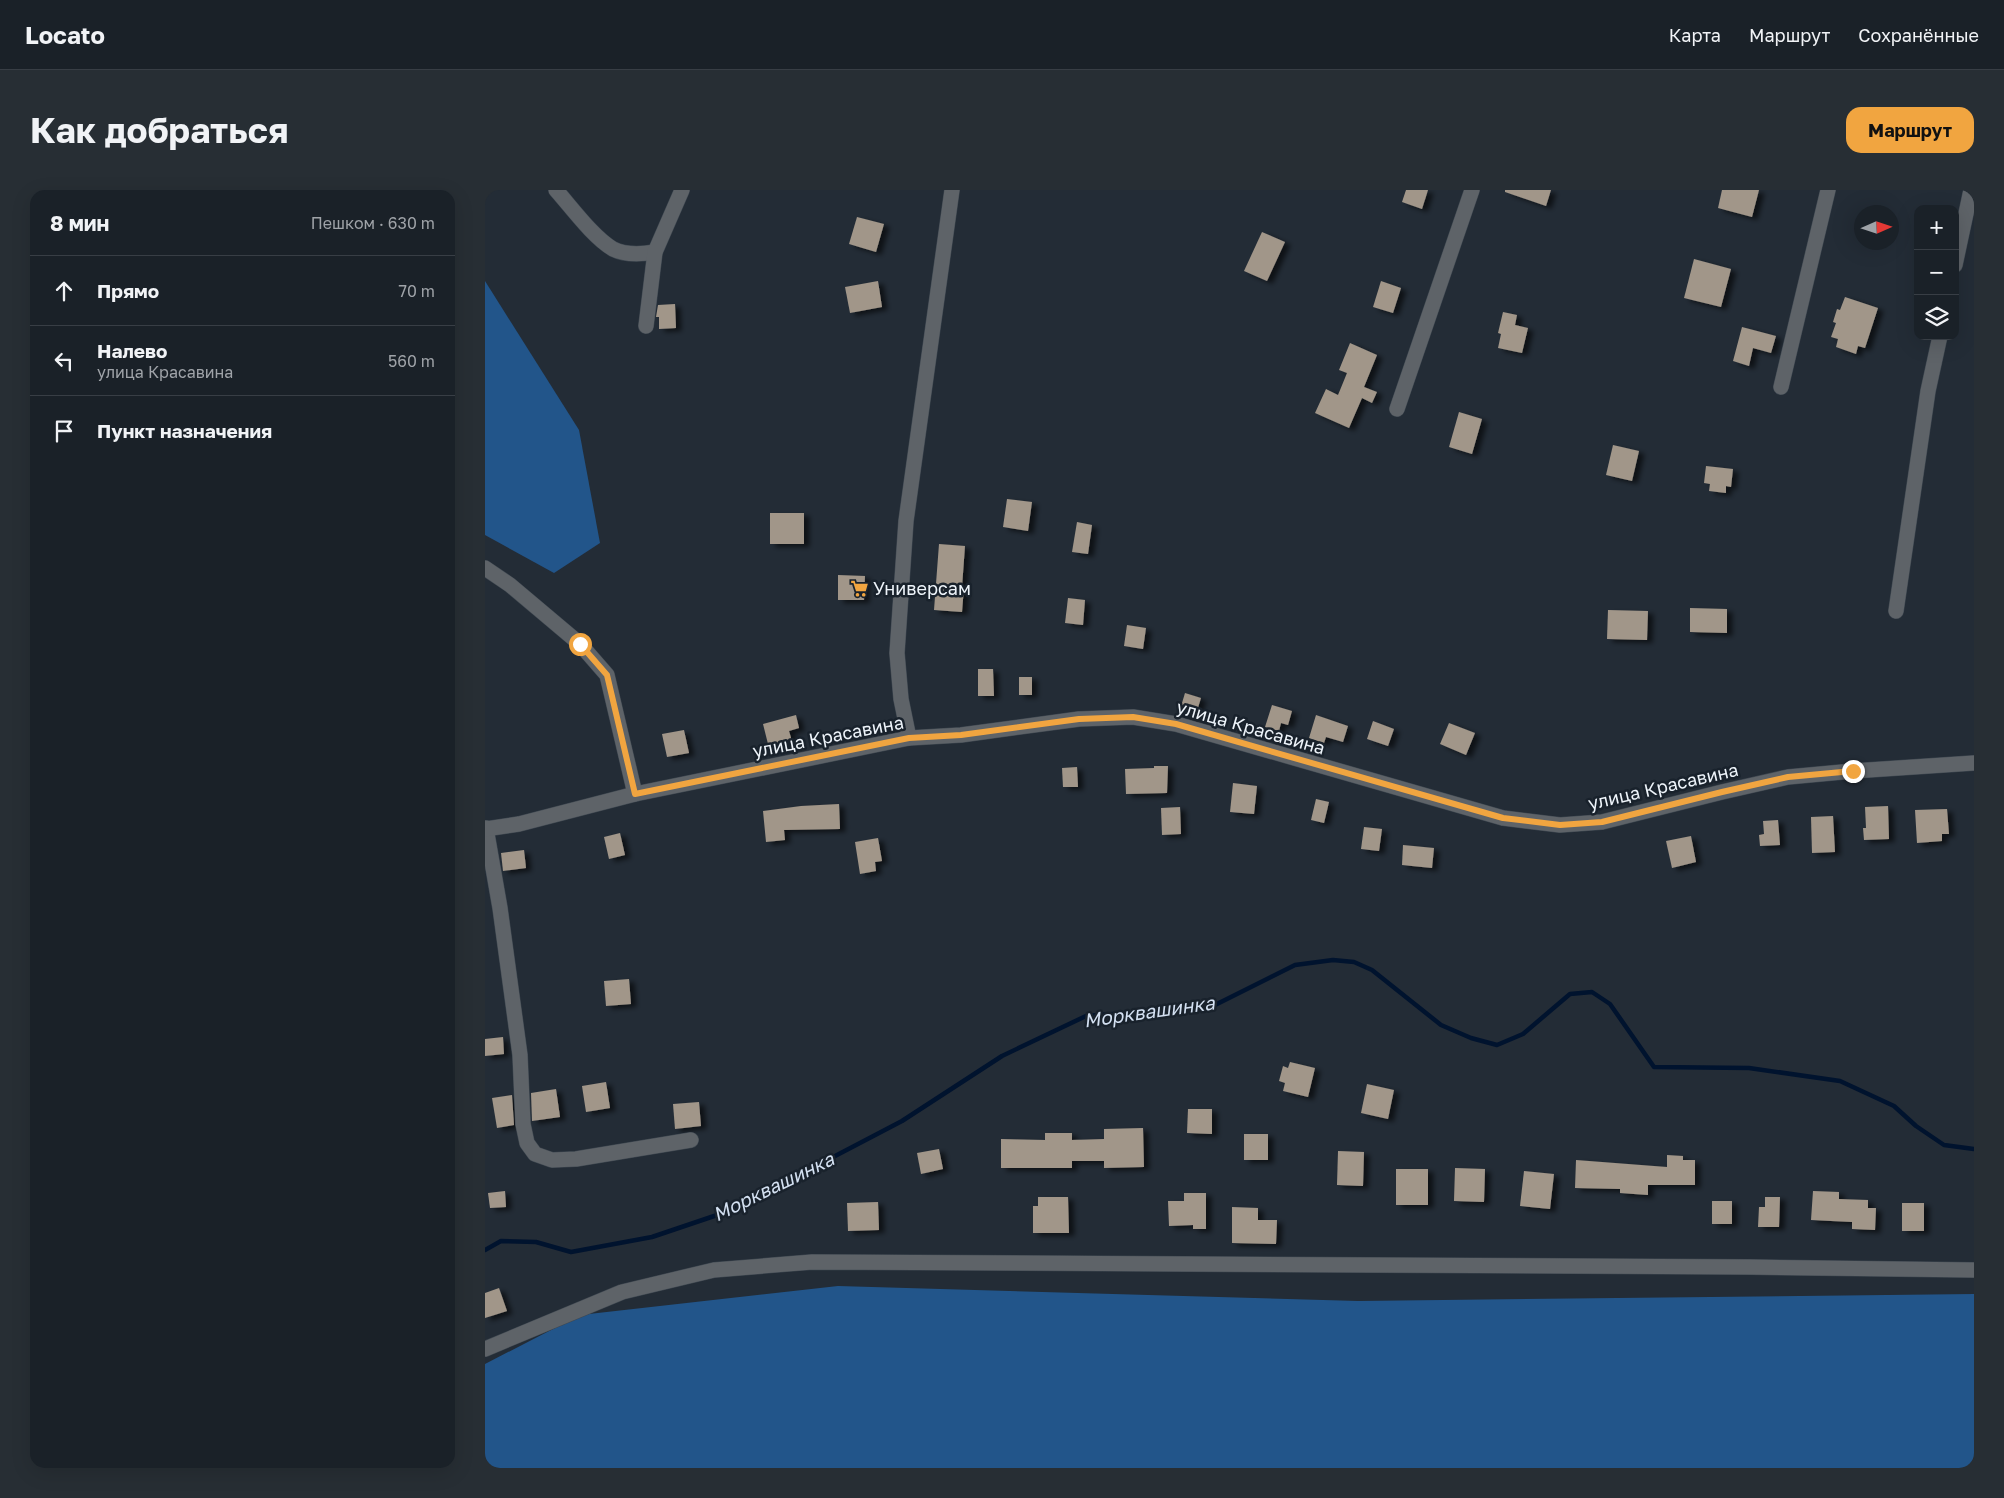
<!DOCTYPE html>
<html lang="ru">
<meta charset="utf-8">
<style>
body{margin:0;font-family:"Golos Text",sans-serif;background:#272e34;color:#f1f3f6}
.controls{position:absolute;right:15px;top:15px;display:grid;overflow:hidden;border-radius:10px;box-shadow:0 5px 20px #0002}
.controls button{width:45px;height:45px;display:grid;place-items:center;padding:0;border:0;border-bottom:1px solid #383e45;background:#1a2128;color:#f1f3f6;font:25px sans-serif}
.compass{position:absolute;left:1369px;top:15px;width:45px;height:45px;border-radius:50%;background:#1a2128;box-shadow:0 5px 20px #0002;rotate:87deg}
.stop{position:absolute;width:15px;height:15px;margin:-11px;border:4px solid #f1a540;border-radius:50%;background:#fff}
.stop.end{background:#f1a540;border-color:#fff;box-shadow:0 1px 5px #0008}
.list{margin:0;padding:0;list-style:none}
h2{display:flex;justify-content:space-between;align-items:center;height:65px;margin:0;padding:0 20px;font-size:21px}
h2 small{font-size:16px;font-weight:400;color:#9fa3a8}
.list li{display:grid;grid-template-columns:32px 1fr auto;gap:15px;align-items:center;box-sizing:border-box;height:70px;padding:0 20px;border-top:1px solid #383e45}
.list b{display:block;font-size:19px;white-space:nowrap}
.list p{margin:0;font-size:16px;white-space:nowrap;color:#9fa3a8}
.list em{font-size:16px;font-style:normal;color:#9fa3a8}
.icon{flex:none;width:28px;height:28px;fill:none;stroke:currentColor;stroke-width:2;stroke-linecap:round;stroke-linejoin:round}
.map{position:relative;flex:none;width:1489px;height:1278px;overflow:hidden;border-radius:15px}
header{display:flex;align-items:center;gap:30px;box-sizing:border-box;height:70px;padding:0 25px;background:#1a2128;border-bottom:1px solid #383e45}
header strong{font-size:24px}
nav{display:flex;gap:28px;margin-inline-start:auto;font-size:18px}
.intro{display:flex;align-items:center;justify-content:space-between;box-sizing:border-box;height:120px;padding:0 30px}
h1{margin:0;font-size:35px}
.button{padding:12px 22px;border-radius:15px;background:#f1a540;color:#111;font-size:18px;font-weight:700}
main{display:flex;gap:30px;padding:0 30px}
aside{flex:1;background:#1a2128;border-radius:15px;box-shadow:0 5px 20px #0002}
.map>svg:first-child{display:block}
.forest{fill:#22558a}
.lines{fill:none;stroke-linecap:round;stroke-linejoin:round}
.stream{stroke:#00132e;stroke-width:4.5}
.building{fill:#a19689;filter:url(#shadow)}
.street-casing{stroke:#3f4851;stroke-width:16}
.street{stroke:#5e6368;stroke-width:15}
.route{stroke:#f1a540;stroke-width:6}
.labels{text-anchor:middle;dominant-baseline:central;stroke-width:5;stroke-linejoin:round;paint-order:stroke}
.poi-label{font-size:18px;fill:#eef4fa;stroke:#19222c;text-anchor:start}
.street-label{font-size:18px;fill:#eef4fa;stroke:#19222c}
.water-label{font-size:19px;font-style:italic;fill:#d4e1f2;stroke:#19222c}
</style>
<header>
<strong>Locato</strong>
<nav><a>Карта</a><a>Маршрут</a><a>Сохранённые</a></nav>
</header>
<div class="intro"><h1>Как добраться</h1><a class="button">Маршрут</a></div>
<main>
<aside>
<h2>8 мин<small>Пешком · 630 m</small></h2>
<ul class="list">
<li><svg class="icon" aria-label="ahead" viewBox="0 0 24 24"><path d="M12 20V5M6 11l6-6 6 6"/></svg><div><b>Прямо</b></div><em>70 m</em></li>
<li><svg class="icon" aria-label="left" viewBox="0 0 24 24"><path d="M17 20v-9H6M10 6l-5 5 5 5"/></svg><div><b>Налево</b><p>улица Красавина</p></div><em>560 m</em></li>
<li><svg class="icon" aria-label="arrive" viewBox="0 0 24 24"><path d="M6 21V4h12l-3 4 3 4H6"/></svg><div><b>Пункт назначения</b></div></li>
</ul>
</aside>
<div class="map">
<svg width="1489" height="1278" viewBox="0 0 1489 1278">
<defs>
<filter id="shadow"><feDropShadow dx="5.5" dy="3" stdDeviation="2.5" flood-color="#0009"/></filter>
</defs>
<rect width="100%" height="100%" fill="#232c36"/>
<!-- forest -->
<g class="forest">
<path d="M0 91 94 240 115 353 69 383 0 345Z"/>
<path d="M353 1096 873 1111 1489 1104V1278H0V1174L95 1125Z"/>
</g>
<g class="lines">
<!-- stream -->
<path class="stream" d="M0 1060 16 1051 51 1052 86 1062 167 1047 247 1020 417 931 517 866 601 826 726 817 810 775 848 770 869 772 887 780 956 835 986 848 1012 855 1038 844 1085 804 1107 802 1125 814 1169 877 1264 878 1355 891 1409 916 1431 936 1459 955 1489 959"/>
</g>
<!-- building -->
<g class="building">
<path d="M921 0H943L937 19 917 12Z"/>
<path d="M1020 0H1066L1061 16 1020 2Z"/>
<path d="M1237 0H1274L1267 27 1233 18Z"/>
<path d="M372 27 399 34 391 62 364 54Z"/>
<path d="M777 42 800 52 782 91 759 81Z"/>
<path d="M1209 69 1246 79 1236 117 1199 108Z"/>
<path d="M393 91 397 117 365 123 360 97Z"/>
<path d="M896 91 916 98 908 123 888 117Z"/>
<path d="M1360 107 1393 118 1380 158 1373 156 1371 164 1351 157 1353 149 1346 147 1351 133 1348 132 1352 119 1355 120Z"/>
<path d="M190 114 191 138 174 139V127H171L173 115Z"/>
<path d="M1018 122 1032 125 1030 135 1043 138 1037 163 1013 158 1016 144 1013 143Z"/>
<path d="M1257 137 1291 146 1286 163 1268 158 1264 176 1248 171Z"/>
<path d="M865 153 892 165 879 197 892 202 887 213 877 208 864 238 830 223 841 199 853 205 862 183 854 180Z"/>
<path d="M974 222 997 229 987 264 964 257Z"/>
<path d="M1128 255 1154 261 1147 291 1121 285Z"/>
<path d="M1221 276 1248 279 1246 297 1241 296V303L1224 301 1225 294 1219 293Z"/>
<path d="M522 309 547 312 543 341 518 337Z"/>
<rect x="285" y="323" width="34" height="31"/>
<path d="M592 332 607 335 603 364 587 362Z"/>
<path d="M454 354 480 356 477 397H479L477 422 449 420Z"/>
<path d="M353 385 380 386 379 410H353Z"/>
<path d="M583 408 600 410 598 435 580 433Z"/>
<path d="M1205 418 1242 419V443L1205 442Z"/>
<path d="M1123 420 1163 421 1162 450 1122 449Z"/>
<path d="M642 435 661 438 658 459 639 456Z"/>
<path d="M493 479H508L509 506H493Z"/>
<rect x="534" y="487" width="13" height="18"/>
<path d="M700 503 716 508 710 527 694 523Z"/>
<path d="M787 515 807 521 803 535 796 533 794 541 780 537Z"/>
<path d="M311 525 314 538 304 541 307 551 284 558 278 534Z"/>
<path d="M831 525 863 536 858 552 841 547 839 553 824 548Z"/>
<path d="M888 531 909 539 903 556 882 549Z"/>
<path d="M964 533 990 543 981 565 955 554Z"/>
<path d="M199 540 204 563 182 567 177 544Z"/>
<path d="M669 576H683L682 603 641 604 640 579 669 578Z"/>
<path d="M592 577 593 597H578L577 578Z"/>
<path d="M748 593 772 596 769 624 745 622Z"/>
<path d="M831 609 844 612 839 633 826 630Z"/>
<path d="M354 614 355 639 299 640 300 650 281 652 278 621 316 616Z"/>
<path d="M1403 616 1404 649 1379 650 1378 638H1381L1380 617Z"/>
<path d="M695 617 696 644 677 645 676 618Z"/>
<path d="M1462 619 1464 644H1457V651L1432 653 1430 620Z"/>
<path d="M1348 626 1350 662 1327 663 1326 627Z"/>
<path d="M1293 630 1295 655 1275 656 1274 645 1279 644 1278 631Z"/>
<path d="M879 637 897 639 894 661 876 659Z"/>
<path d="M135 643 140 665 124 669 119 647Z"/>
<path d="M1206 646 1211 672 1187 678 1181 651Z"/>
<path d="M393 648 397 671 390 672 391 681 375 684 370 652Z"/>
<path d="M918 655 949 658 947 678 917 675Z"/>
<path d="M39 660 41 678 18 681 16 663Z"/>
<path d="M144 789 146 814 121 816 119 791Z"/>
<path d="M18 847 19 864 0 866V849Z"/>
<path d="M805 872 830 878 823 907 798 901 800 893 794 891 798 876 803 878Z"/>
<path d="M121 892 125 918 101 922 97 896Z"/>
<path d="M882 894 909 900 903 929 876 923Z"/>
<path d="M71 899 75 927 47 931 46 903Z"/>
<path d="M27 905 29 935 12 938 7 908Z"/>
<path d="M214 912 216 936 190 939 188 914Z"/>
<path d="M703 919H727V944L702 943Z"/>
<path d="M658 938 659 977 619 978V971H587V978H516V949L560 950V943H587V950L619 949V939Z"/>
<rect x="759" y="944" width="24" height="26"/>
<path d="M454 959 458 979 436 984 432 963Z"/>
<path d="M853 961 879 962 878 996 852 995Z"/>
<path d="M1182 965 1198 966V970H1210V995H1163V1005L1135 1003V999L1090 998 1091 970 1182 977Z"/>
<path d="M970 978 1000 979 999 1012 969 1011Z"/>
<rect x="911" y="979" width="32" height="36"/>
<path d="M1039 981 1069 984 1065 1019 1035 1016Z"/>
<path d="M20 1001 21 1017 5 1018 3 1003Z"/>
<path d="M1328 1001 1354 1002V1009L1383 1010V1018H1391L1390 1040 1367 1039V1032L1326 1030Z"/>
<path d="M699 1003H721V1039H708V1035L684 1036 683 1011H699Z"/>
<path d="M553 1007H583L584 1043H548V1016H553Z"/>
<path d="M1280 1007H1295L1294 1037H1273L1274 1017H1280Z"/>
<rect x="1227" y="1011" width="20" height="23"/>
<path d="M393 1012 394 1040 363 1041 362 1013Z"/>
<rect x="1417" y="1013" width="22" height="28"/>
<path d="M747 1017 773 1018V1030H792L791 1054 747 1053Z"/>
<path d="M14 1098 22 1121 0 1128V1103Z"/>
</g>
<g class="lines">
<defs>
<g id="street">
<path d="M71 0C87 18 108 47 128 59 140 65 158 64 170 62"/>
<path d="M1470 75 1486 0"/>
<path d="M161 136 170 62 197 0"/>
<path d="M1296 197 1343 0"/>
<path d="M912 219 987 0"/>
<path d="M0 378 25 395 95 454 122 485 150 604"/>
<path d="M1411 421 1443 201 1455 146"/>
<path d="M424 548 416 509 412 463 421 331 467 0"/>
<path d="M1 638 15 718 35 865 38 934 42 953 50 964 67 970 91 969 206 950"/>
<path d="M0 639 34 634 150 604 424 548 476 545 594 529 648 527 691 534 1018 628 1075 635 1117 632 1237 602 1303 587 1368 581 1489 573"/>
<path d="M0 1159 137 1102 229 1080 327 1072 1264 1077 1489 1080"/>
</g>
</defs>
<!-- street casing -->
<use href="#street" class="street-casing"/>
<!-- street -->
<use href="#street" class="street"/>
</g>
<g class="lines">
<!-- route -->
<path class="route" d="M95 454 122 485 150 604 424 548 476 545 594 529 648 527 691 534 1018 628 1075 635 1117 632 1237 602 1303 587 1368 581"/>
</g>
<!-- icons -->
<defs>
<symbol id="supermarket-bare" viewBox="-9 -9 18 18"><path d="M-6-5.5h2.5l.6 2H6L4.5 2H-2.5L-4.4-4H-6ZM-1.5 3.2a1.3 1.3 0 1 0 .1 0ZM3 3.2a1.3 1.3 0 1 0 .1 0Z" fill="#f1a540" stroke="#19222c" stroke-width="2.5" paint-order="stroke"/></symbol>
</defs>
<g fill-rule="evenodd">
<use href="#supermarket-bare" x="362" y="386" width="25" height="25"/>
</g>
<g class="labels">
<!-- poi labels -->
<g class="poi-label">
<text x="388" y="398">Универсам</text>
</g>
<!-- street labels -->
<g class="street-label">
<text transform="translate(766 537) rotate(16)">улица Красавина</text>
<text transform="translate(343 546) rotate(-11)">улица Красавина</text>
<text transform="translate(1178 596) rotate(-13)">улица Красавина</text>
</g>
<!-- water labels -->
<g class="water-label">
<text transform="translate(664 821) rotate(-8)">Морквашинка</text>
<text transform="translate(288 996) rotate(-26)">Морквашинка</text>
</g>
</g>
</svg>
<div class="controls">
<button>+</button>
<button>−</button>
<button><svg class="icon" aria-label="layers" viewBox="0 0 24 24"><path d="M12 4l9 5-9 5-9-5zM3 14l9 5 9-5"/></svg></button>
</div>
<svg class="compass" viewBox="-18 -18 36 36"><path d="M0-13l5 13h-10z" fill="#e53935"/><path d="M0 13l5-13h-10z" fill="#9fa3a8"/></svg>
<div class="stop" style="left:95px;top:454px"></div>
<div class="stop end" style="left:1368px;top:581px"></div>
</div>
</main>
